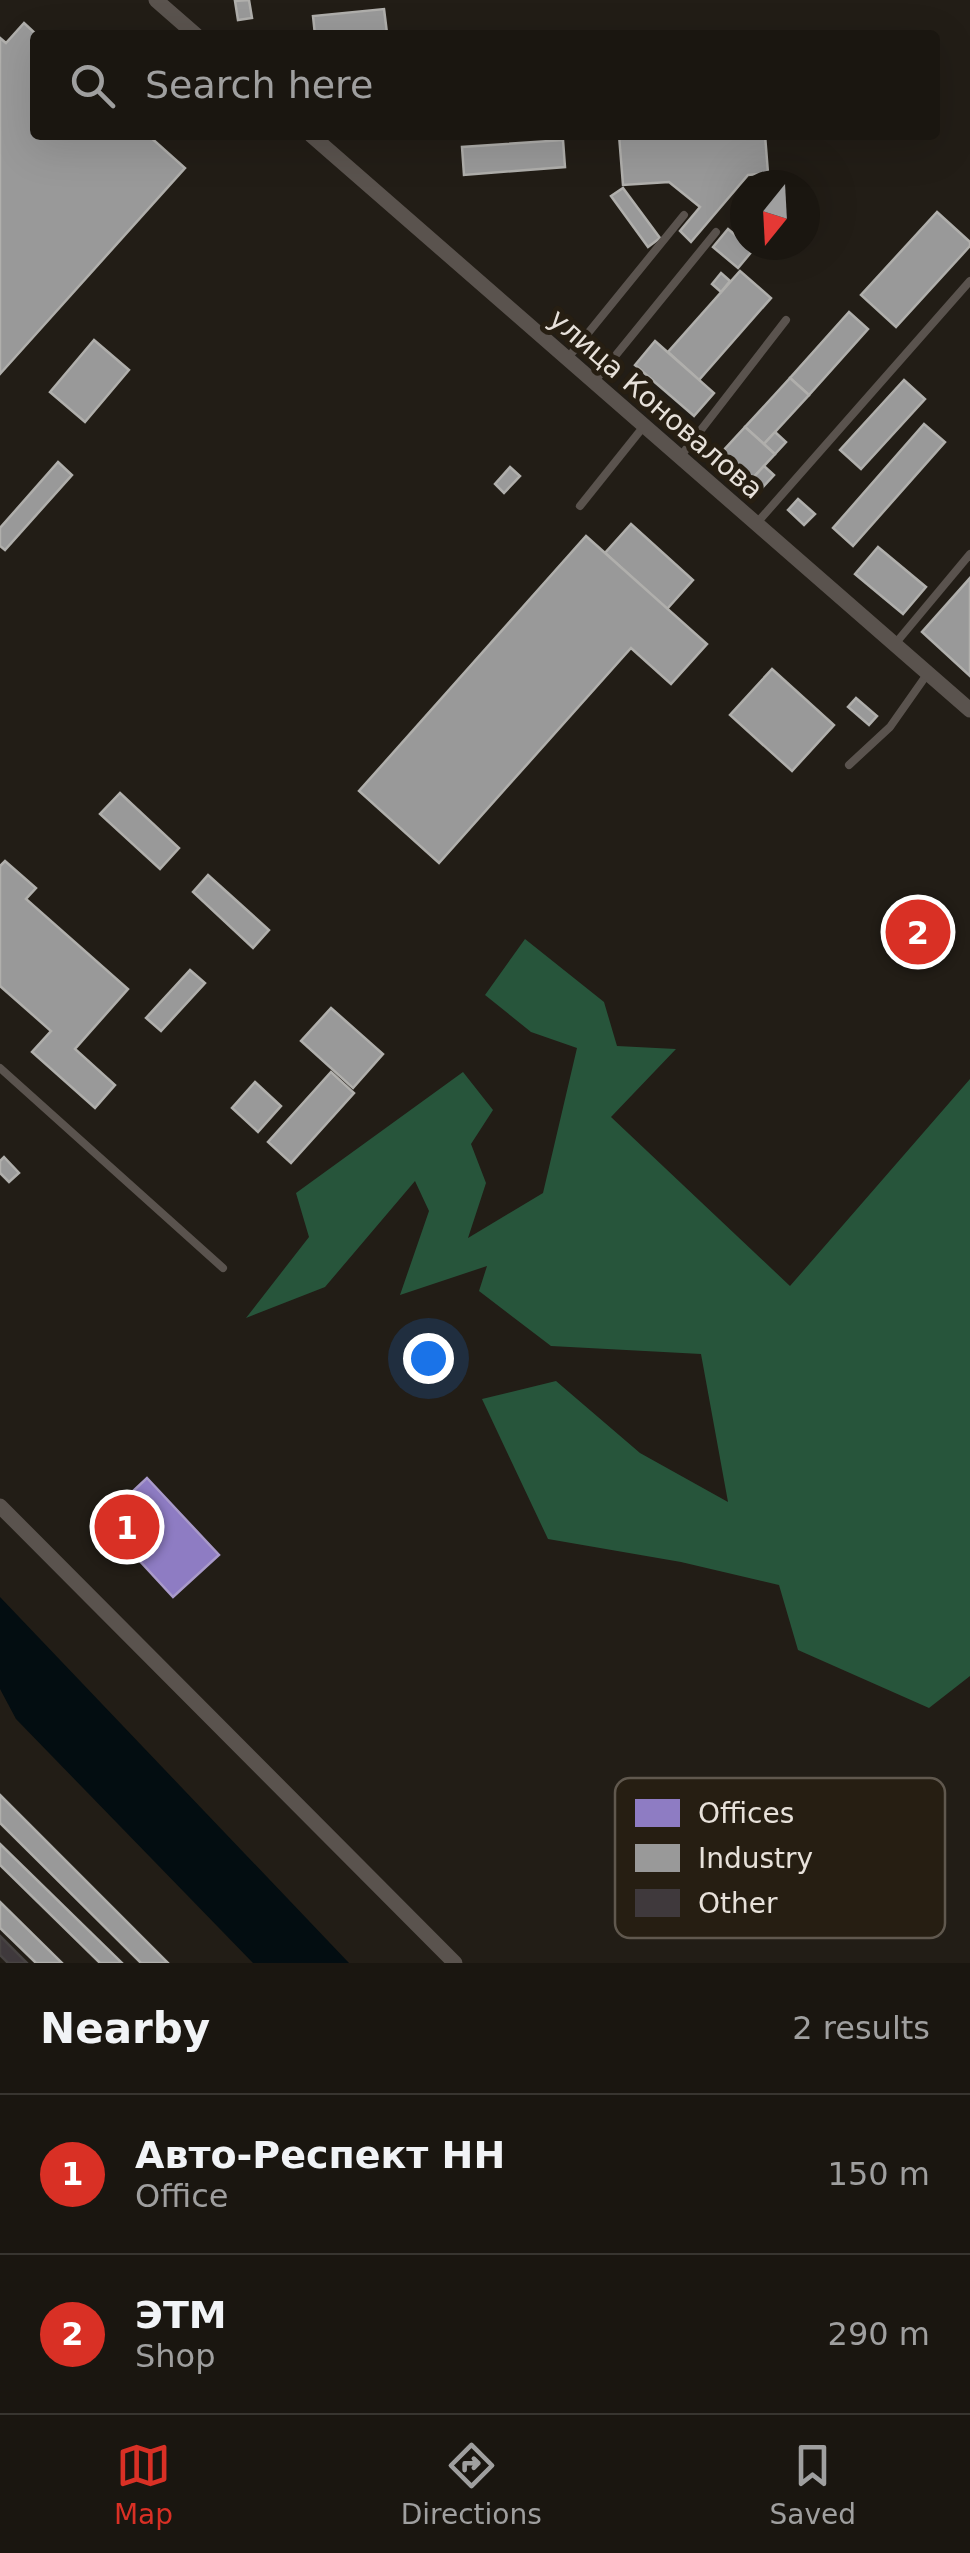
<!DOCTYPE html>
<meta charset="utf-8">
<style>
body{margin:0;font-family:"DejaVu Sans",sans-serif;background:#231f19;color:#f1f3f6}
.compass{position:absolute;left:730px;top:170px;width:90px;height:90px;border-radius:50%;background:#1a1610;box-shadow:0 10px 40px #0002;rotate:198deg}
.you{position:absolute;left:428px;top:1358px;width:35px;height:35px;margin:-25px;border:8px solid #fff;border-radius:50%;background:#1a73e8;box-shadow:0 0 0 15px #1a73e833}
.badge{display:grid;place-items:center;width:65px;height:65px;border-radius:50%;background:#d93025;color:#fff;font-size:32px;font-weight:700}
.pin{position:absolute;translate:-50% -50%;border:5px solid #fff;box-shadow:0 2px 10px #0006}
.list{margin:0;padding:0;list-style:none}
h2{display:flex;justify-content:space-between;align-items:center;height:130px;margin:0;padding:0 40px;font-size:42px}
h2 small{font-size:32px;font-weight:400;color:#9f9f9f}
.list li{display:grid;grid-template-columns:65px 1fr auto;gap:30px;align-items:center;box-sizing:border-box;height:160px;padding:0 40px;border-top:2px solid #383530}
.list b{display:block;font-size:38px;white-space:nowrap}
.list p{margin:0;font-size:32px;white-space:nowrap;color:#9f9f9f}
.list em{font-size:32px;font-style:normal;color:#9f9f9f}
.icon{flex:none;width:55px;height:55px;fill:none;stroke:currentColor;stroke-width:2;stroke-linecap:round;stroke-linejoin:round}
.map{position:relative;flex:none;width:970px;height:1963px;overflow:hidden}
.search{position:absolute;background:#1a1610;box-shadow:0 10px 40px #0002;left:30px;right:30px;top:30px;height:110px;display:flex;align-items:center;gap:25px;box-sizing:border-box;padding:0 35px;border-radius:10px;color:#9f9f9f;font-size:38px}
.sheet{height:450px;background:#1a1610}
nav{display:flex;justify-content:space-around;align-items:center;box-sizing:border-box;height:140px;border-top:2px solid #383530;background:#1a1610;font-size:28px;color:#9f9f9f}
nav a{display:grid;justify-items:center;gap:5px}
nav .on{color:#d93025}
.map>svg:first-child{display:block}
.forest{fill:#27553b}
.water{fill:#030d11}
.offices{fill:#8e7cc3;stroke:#a99aca;stroke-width:2.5}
.industry{fill:#999;stroke:#b0afac;stroke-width:2.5}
.building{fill:#3f393c;stroke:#474342;stroke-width:2.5}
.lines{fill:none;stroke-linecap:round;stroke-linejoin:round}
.service{stroke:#5a534e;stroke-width:8}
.minor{stroke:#5a534e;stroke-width:15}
.labels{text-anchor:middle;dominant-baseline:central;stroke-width:10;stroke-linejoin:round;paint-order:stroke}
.street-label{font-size:28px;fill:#e7e1da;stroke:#261e12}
.key{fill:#261e12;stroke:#60584e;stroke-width:2.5}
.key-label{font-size:28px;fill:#e7e1da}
</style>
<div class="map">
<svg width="970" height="1963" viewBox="0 0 970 1963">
<rect width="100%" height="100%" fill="#221d16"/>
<!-- forest -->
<path class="forest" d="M525 939 604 1002 617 1046 676 1049 611 1117 790 1286 970 1079V1676L929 1708 798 1650 779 1585 681 1562 548 1539 482 1399 556 1381 640 1453 728 1502 701 1354 551 1346 479 1291 487 1266 400 1295 429 1211 415 1181 325 1287 246 1318 309 1237 296 1193 463 1072 493 1110 471 1144 486 1183 468 1238 543 1193 577 1048 531 1032 485 995Z"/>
<!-- water -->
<path class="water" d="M0 1597 349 1963H253L16 1719 0 1689Z"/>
<!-- offices -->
<path class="offices" d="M147 1478 219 1555 173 1597 102 1520Z"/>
<!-- industry -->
<g class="industry">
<path d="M249 0 252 18 238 20 235 1Z"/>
<path d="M384 9 387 33 315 35 313 16Z"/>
<path d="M24 23 37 35 35 135H148L185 168 0 374V38L6 43Z"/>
<path d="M619 135H765L768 173 748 175 691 242 680 231 700 207 669 182 623 185Z"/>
<path d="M563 140 565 167 464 175 462 147Z"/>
<path d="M623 188 660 238 648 247 611 196Z"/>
<path d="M937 212 970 242V246L896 327 861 295Z"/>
<path d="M728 229 753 250 738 268 713 247Z"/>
<path d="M740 271 771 298 699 380 668 352Z"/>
<path d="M721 273 730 281 721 292 712 284Z"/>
<path d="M849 312 868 329 809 395 790 378Z"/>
<path d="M94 340 129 370 85 422 50 392Z"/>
<path d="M655 341 714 393 694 416 635 365Z"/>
<path d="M790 378 809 395 764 444 745 427Z"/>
<path d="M904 380 925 399 861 469 840 450Z"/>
<path d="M924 424 945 442 853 546 833 528Z"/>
<path d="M745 427 775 454 752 479 722 452Z"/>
<path d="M775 432 786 442 775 454 764 444Z"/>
<path d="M58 462 72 475 5 550 0 546V528Z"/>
<path d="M764 466 774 475 762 488 752 479Z"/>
<path d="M510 467 520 476 504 493 495 484Z"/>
<path d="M798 499 815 514 804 525 788 510Z"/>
<path d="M631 524 693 580 667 609 605 553Z"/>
<path d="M586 536 707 644 671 684 631 648 439 863 359 791Z"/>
<path d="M878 547 926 587 903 614 855 574Z"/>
<path d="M970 578V676L922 632Z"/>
<path d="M772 669 834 725 792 771 730 715Z"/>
<path d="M856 698 877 716 869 725 848 707Z"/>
<path d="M120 793 179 848 160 869 100 814Z"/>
<path d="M5 861 36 888 26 899 128 989 75 1049 115 1085 95 1108 32 1052 51 1031 0 986V866Z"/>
<path d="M208 875 269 930 253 948 193 892Z"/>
<path d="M190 970 205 983 161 1031 146 1018Z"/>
<path d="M331 1008 383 1054 353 1088 301 1041Z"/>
<path d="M331 1072 354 1093 291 1163 268 1142Z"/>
<path d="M255 1082 281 1106 258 1132 232 1108Z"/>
<path d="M4 1157 19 1173 9 1182 0 1173V1161Z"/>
<path d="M0 1795 168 1963H141L0 1823Z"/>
<path d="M0 1844 122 1963H100L0 1865Z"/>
<path d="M0 1902 62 1963H36L0 1928Z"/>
</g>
<!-- building -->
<path class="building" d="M0 1936 27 1963H8L0 1955Z"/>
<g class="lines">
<!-- service -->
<g class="service">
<path d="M567 359 684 215"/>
<path d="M594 382 716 232"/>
<path d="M680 457 786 320"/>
<path d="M580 506 644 426"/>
<path d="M756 524 970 281"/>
<path d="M895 644 970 554"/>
<path d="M849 765 890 727 928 673"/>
<path d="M0 1068 223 1268"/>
</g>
<!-- minor -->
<g class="minor">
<path d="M156 0 196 35"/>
<path d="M311 135 970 710"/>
<path d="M0 1506 455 1963"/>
</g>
</g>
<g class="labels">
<!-- street labels -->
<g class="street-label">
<text transform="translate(656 404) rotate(41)">улица Коновалова</text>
</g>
</g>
<!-- legend -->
<rect x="615" y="1778" width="330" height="160" rx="15" class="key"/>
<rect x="635" y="1799" width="45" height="28" fill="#8e7cc3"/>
<rect x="635" y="1844" width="45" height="28" fill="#999"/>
<rect x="635" y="1889" width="45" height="28" fill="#3f393c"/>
<g class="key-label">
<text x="698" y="1823">Offices</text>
<text x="698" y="1868">Industry</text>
<text x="698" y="1913">Other</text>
</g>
</svg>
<svg class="compass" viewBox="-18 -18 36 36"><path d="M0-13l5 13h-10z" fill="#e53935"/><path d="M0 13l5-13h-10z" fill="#9f9f9f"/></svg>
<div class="you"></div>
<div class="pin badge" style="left:127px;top:1527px">1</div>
<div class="pin badge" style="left:918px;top:932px">2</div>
<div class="search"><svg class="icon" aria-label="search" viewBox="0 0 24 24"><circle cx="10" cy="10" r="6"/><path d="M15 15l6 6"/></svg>Search here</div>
</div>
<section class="sheet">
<h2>Nearby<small>2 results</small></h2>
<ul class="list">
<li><span class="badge">1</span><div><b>Авто-Респект НН</b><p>Office</p></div><em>150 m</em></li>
<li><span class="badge">2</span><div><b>ЭТМ</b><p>Shop</p></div><em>290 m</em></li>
</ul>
</section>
<nav>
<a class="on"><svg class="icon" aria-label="map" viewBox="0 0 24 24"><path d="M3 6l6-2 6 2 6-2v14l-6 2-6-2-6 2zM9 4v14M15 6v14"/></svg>Map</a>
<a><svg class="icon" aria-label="directions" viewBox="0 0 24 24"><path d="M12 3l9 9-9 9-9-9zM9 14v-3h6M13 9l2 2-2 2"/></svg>Directions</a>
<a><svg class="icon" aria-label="saved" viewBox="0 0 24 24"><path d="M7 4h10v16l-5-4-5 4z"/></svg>Saved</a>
</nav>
